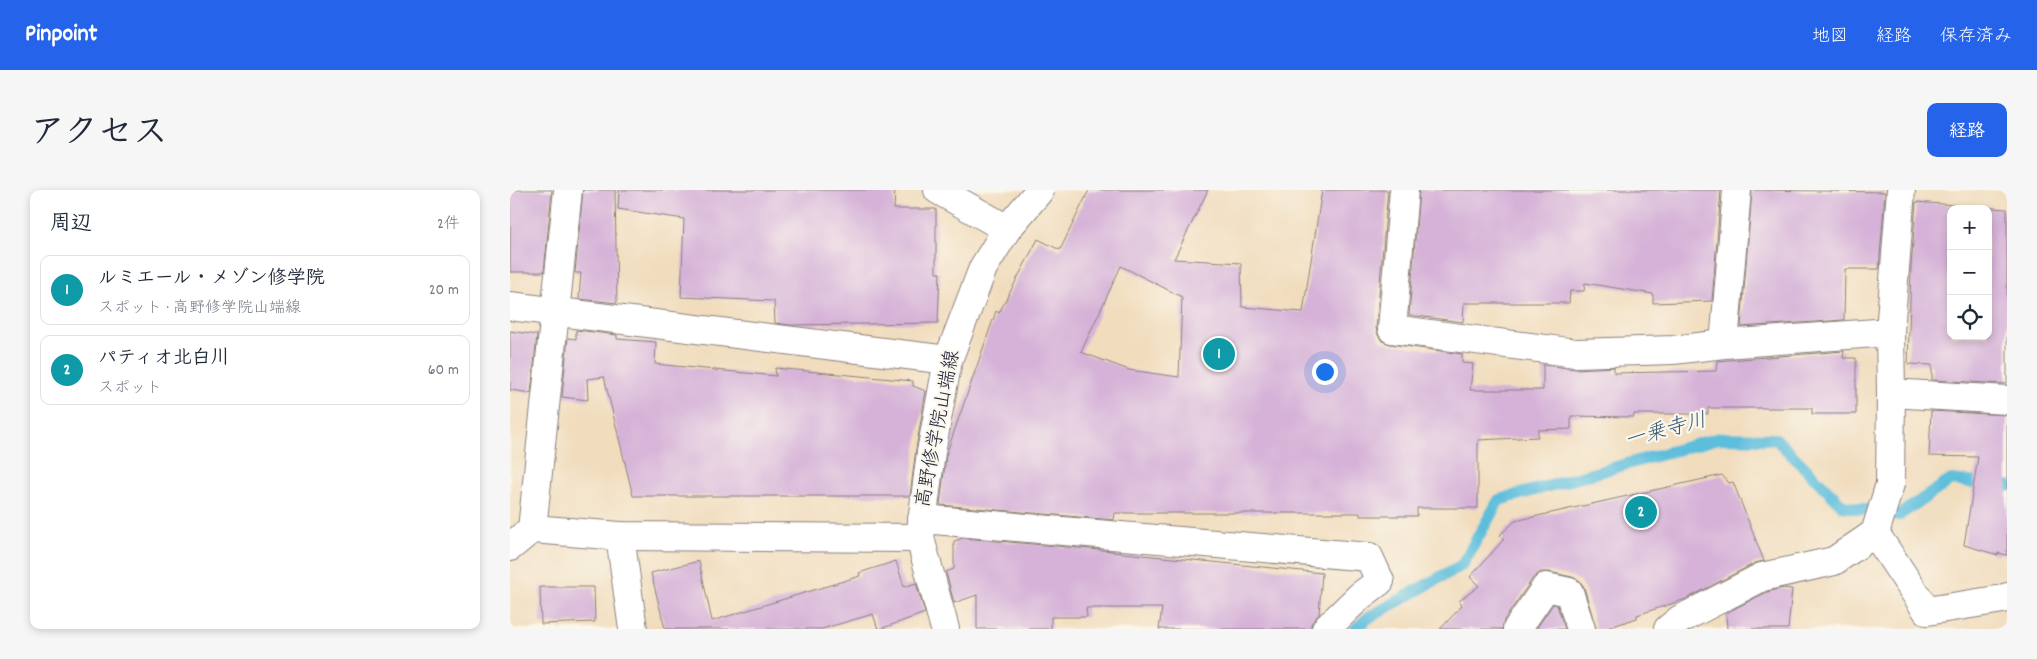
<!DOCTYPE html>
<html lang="ja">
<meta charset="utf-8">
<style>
body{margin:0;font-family:Dekko,"Klee One",sans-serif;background:#f6f6f7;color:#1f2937}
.controls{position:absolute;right:15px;top:15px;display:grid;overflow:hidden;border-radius:10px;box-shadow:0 2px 8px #0003}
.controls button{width:45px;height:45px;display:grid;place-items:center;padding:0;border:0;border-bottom:1px solid #e0e1e3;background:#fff;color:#1f2937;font:25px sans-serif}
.you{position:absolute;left:814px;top:181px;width:18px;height:18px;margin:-12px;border:4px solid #fff;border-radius:50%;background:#1a73e8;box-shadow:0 0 0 8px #1a73e833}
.badge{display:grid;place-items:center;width:32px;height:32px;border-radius:50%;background:#2563eb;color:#fff;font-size:16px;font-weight:700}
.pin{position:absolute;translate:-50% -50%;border:2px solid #fff;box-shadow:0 1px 5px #0006}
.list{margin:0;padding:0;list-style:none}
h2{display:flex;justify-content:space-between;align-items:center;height:65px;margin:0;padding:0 20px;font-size:21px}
h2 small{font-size:16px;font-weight:400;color:#747a83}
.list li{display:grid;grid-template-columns:32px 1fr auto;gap:15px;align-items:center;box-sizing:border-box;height:70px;margin:0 10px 10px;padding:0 10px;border:1px solid #e0e1e3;border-radius:10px}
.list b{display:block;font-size:19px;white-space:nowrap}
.list p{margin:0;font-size:16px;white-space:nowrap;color:#747a83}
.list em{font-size:16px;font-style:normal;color:#747a83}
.icon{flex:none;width:28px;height:28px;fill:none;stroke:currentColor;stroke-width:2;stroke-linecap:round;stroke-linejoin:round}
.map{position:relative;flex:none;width:1497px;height:439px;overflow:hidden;border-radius:10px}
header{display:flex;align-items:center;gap:30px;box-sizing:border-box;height:70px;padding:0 25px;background:#2563eb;color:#fff}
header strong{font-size:24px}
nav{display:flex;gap:28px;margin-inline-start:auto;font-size:18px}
.intro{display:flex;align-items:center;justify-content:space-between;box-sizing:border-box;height:120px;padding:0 30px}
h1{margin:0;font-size:35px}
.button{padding:12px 22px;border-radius:10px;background:#2563eb;color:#fff;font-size:18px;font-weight:700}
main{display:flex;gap:30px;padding:0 30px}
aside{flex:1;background:#fff;border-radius:10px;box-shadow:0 2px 8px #0003}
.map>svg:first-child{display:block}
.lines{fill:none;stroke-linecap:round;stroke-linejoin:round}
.stream{stroke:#5dbedc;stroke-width:12}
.building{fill:#d6b2d8;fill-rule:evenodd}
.minor-casing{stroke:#8a807c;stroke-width:30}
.major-casing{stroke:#8a807c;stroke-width:30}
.minor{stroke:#fff;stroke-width:28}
.major{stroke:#fff;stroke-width:28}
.labels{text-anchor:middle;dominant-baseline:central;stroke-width:4.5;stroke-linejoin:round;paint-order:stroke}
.street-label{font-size:20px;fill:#22223b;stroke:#fbf7ec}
.water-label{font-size:21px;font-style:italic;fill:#375973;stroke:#fbf7ec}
</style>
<header>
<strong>Pinpoint</strong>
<nav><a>地図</a><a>経路</a><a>保存済み</a></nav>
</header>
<div class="intro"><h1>アクセス</h1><a class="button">経路</a></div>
<main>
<aside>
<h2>周辺<small>2件</small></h2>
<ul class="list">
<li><span class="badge" style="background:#0f9aa8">1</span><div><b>ルミエール・メゾン修学院</b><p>スポット · 高野修学院山端線</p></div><em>20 m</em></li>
<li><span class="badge" style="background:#0f9aa8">2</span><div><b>パティオ北白川</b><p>スポット</p></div><em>60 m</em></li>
</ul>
</aside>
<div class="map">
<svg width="1497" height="439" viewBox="0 0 1497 439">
<rect width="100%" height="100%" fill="#fbf7ec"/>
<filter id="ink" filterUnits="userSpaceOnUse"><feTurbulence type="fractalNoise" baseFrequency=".02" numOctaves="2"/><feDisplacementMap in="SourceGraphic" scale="10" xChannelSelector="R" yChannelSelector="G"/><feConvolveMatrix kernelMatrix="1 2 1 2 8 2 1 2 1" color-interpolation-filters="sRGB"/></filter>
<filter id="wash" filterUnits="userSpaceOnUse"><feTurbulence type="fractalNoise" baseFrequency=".0096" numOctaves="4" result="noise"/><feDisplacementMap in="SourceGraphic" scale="20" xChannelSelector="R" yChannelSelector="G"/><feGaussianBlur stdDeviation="1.12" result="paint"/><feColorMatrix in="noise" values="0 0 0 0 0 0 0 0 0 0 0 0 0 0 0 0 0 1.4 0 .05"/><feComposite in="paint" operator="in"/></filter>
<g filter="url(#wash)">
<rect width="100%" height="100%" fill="#f1ddbe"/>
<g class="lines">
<!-- stream -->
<path class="stream" d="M846 439 858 428 952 375 989 310 1209 248 1266 249 1333 316 1389 325 1441 290 1497 296"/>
</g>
<g id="blocks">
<!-- building -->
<g class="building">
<path d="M0 0H42L34 82H0Z"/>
<path d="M73 0H105L107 113 69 109 71 83H65Z"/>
<path d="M109 0H385L384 19H426V83H430L428 133 280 135 265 133 264 111 171 107 174 29 108 19Z"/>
<path d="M579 0H698L664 69 731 73 732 117 793 122 812 0H878L866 138 868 145 872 151 880 154 952 164V173L963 174 960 200H1033V175L1066 179 1104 177V183L1206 181 1207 171 1334 161 1333 168H1346V224H1302V218H1198V224H1124V227L1061 226V239L1028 240V247L968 250V318H907V326H850V323H605L604 330 430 315 436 265 486 121 489 123 528 49 550 60ZM611 76 672 107 669 187 619 180 571 162Z"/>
<path d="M909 0H1211L1202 111 1143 113V104L1075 93 1074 101H1060L1059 113H954L953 132 899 125Z"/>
<path d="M1242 0 1375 2 1369 79H1335L1334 130 1231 137Z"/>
<path d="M1406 12 1497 19V194L1422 190V175L1398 174 1401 78ZM1441 19H1478V146H1441Z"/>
<path d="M66 140 107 145V149L146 152 145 174 266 186 265 178 403 191V196L416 201 406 259 400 306H123L94 187 77 189 78 210 52 207 58 148 66 149Z"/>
<path d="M0 141 27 145 21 203 0 200Z"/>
<path d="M1421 221 1497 225V365L1488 363V365L1454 355 1468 267 1419 266Z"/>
<path d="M1212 285 1219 293 1223 292 1254 371 1245 373 1176 409 1127 425V428L1094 439H1086L1074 397 1069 390 1062 387 1039 382H1031L1023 388 994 430 992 439H930L952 416 949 411 969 396 960 387 994 349 990 345 1005 331Z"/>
<path d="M453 348 603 361V362L812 383 809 424 801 434V439H649L652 418H576L577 427H541V439H467V405L444 413 436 382 444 379V351Z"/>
<path d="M189 371 202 431 350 386 349 383 386 371 394 397 406 393 415 423 370 439H368L363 424 312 439H155L141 383Z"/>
<path d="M30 397H84L85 432 31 434Z"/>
<path d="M1273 398 1282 399 1278 439H1217L1216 423 1257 402Z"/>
<path d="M1043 414 1047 415 1055 439H1026Z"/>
</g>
</g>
</g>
<g filter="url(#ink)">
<use href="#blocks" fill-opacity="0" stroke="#8a807c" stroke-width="1"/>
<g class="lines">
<defs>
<g id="minor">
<path d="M428 0 497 39"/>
<path d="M894 0 882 139 1066 163 1163 160 1214 154 1380 142"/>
<path d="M0 116 438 170"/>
<path d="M1214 154 1227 0"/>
<path d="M1381 203 1497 210"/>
<path d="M412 329 859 367 870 391 850 406 816 439"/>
<path d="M22 339 58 0"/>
<path d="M1365 343 1417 421 1493 409 1497 407"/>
<path d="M110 346 123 439"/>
<path d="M0 357 22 339 110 346 410 348"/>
<path d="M1007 439 1036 397 1059 402 1071 439"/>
<path d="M1158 439 1169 430 1252 387 1324 371 1365 343 1380 294 1381 203 1380 142 1391 0"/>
</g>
<path id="major" d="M435 439 410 348 421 262 438 170 473 78 497 39 530 0"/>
</defs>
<!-- minor casing -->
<use href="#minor" class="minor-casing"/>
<!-- major casing -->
<use href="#major" class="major-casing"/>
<!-- minor -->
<use href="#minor" class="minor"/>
<!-- major -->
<use href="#major" class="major"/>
</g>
</g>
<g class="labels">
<!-- street labels -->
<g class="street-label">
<text transform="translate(429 239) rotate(-79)">高野修学院山端線</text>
</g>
<!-- water labels -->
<g class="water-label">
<text transform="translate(1156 242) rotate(-15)">一乗寺川</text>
</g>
</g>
</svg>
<div class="controls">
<button>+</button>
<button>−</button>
<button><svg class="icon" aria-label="locate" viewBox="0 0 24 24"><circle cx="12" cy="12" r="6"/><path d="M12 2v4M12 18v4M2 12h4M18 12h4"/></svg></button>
</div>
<div class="you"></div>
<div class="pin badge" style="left:709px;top:164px;background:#0f9aa8">1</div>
<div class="pin badge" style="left:1131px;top:322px;background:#0f9aa8">2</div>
</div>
</main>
